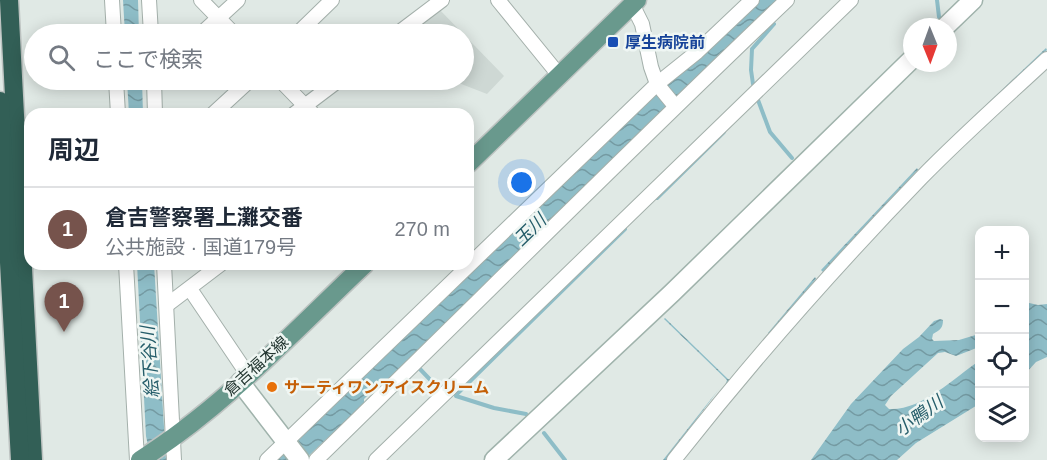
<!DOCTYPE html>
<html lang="ja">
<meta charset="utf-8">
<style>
body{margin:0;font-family:Arial,"Noto Sans JP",sans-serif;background:#f6f6f7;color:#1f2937}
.controls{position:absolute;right:18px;bottom:18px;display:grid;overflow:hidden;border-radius:12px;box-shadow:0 3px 15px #0003}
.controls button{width:54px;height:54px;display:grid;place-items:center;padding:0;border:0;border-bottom:2px solid #e0e1e3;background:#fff;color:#1f2937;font:30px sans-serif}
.compass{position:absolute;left:903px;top:18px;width:54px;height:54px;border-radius:50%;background:#fff;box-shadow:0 3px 15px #0003;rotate:179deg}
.you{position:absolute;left:522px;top:183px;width:21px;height:21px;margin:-15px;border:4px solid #fff;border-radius:50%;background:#1a73e8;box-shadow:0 0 0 9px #1a73e833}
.badge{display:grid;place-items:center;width:39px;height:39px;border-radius:50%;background:#76534c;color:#fff;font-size:20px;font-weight:700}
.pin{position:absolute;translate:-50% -50px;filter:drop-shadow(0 2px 3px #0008)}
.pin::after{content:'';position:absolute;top:32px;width:21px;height:18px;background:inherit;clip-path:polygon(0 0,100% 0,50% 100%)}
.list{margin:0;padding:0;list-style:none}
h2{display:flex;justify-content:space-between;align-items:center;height:78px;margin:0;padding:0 24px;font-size:26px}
h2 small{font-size:20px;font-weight:400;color:#747a83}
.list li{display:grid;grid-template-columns:39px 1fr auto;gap:18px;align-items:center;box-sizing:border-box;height:84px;padding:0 24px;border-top:2px solid #e0e1e3}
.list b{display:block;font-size:22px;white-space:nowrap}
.list p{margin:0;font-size:20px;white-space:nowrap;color:#747a83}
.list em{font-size:20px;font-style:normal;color:#747a83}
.icon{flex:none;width:33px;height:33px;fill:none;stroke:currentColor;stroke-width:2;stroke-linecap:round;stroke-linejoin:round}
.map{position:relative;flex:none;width:1047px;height:460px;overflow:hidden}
.search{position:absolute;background:#fff;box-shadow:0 3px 15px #0003;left:24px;top:24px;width:450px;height:66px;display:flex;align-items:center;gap:15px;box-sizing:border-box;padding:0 21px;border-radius:33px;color:#747a83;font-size:22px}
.panel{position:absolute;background:#fff;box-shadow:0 3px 15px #0003;left:24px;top:108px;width:450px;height:162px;border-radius:18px}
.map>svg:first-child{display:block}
.built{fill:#ced8d4}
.water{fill:url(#water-waves)}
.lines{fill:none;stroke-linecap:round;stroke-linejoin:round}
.stream{stroke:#8ebdc7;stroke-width:4}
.street-casing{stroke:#a4b0ab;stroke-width:16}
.secondary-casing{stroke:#a0b3ac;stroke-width:21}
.primary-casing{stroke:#bdc3c1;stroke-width:21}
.highway-casing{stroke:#bdc3c1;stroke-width:21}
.street{stroke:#fff;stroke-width:14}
.secondary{stroke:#fff;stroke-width:18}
.primary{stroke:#69998d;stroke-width:18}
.highway{stroke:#325f56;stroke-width:18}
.transit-dot{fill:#1a4fb4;stroke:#eff6f3;stroke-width:2}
.food-dot{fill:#e8710a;stroke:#eff6f3;stroke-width:2}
.labels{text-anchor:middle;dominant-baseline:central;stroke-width:5;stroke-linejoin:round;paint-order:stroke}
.transit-label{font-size:16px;font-weight:bold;fill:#164399;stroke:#eff6f3;text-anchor:start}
.street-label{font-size:16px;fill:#233631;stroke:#eff6f3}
.food-label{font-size:16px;font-weight:bold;fill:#c56008;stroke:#eff6f3;text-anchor:start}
.water-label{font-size:18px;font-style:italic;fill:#255d6a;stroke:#eff6f3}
</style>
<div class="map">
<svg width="1047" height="460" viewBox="0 0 1047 460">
<defs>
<pattern id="water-waves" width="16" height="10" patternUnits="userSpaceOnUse" patternTransform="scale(1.5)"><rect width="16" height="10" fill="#8ebdc7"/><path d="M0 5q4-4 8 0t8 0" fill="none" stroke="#749aa2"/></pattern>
</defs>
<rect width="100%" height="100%" fill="#e0e9e5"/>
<!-- built -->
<path class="built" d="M438 8 504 76 487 94 451 80H464V34H403Z"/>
<!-- water -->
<g class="water">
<path d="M123 0H138L139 34H125Z"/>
<path d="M758 0H780C644 127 512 260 378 390H373L364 399V404L304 460H278L653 96Z"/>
<path d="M1046 48 1047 50 926 165 925 163Z"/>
<path d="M127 80H142L143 114H129Z"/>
<path d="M917 168 918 170 823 272 821 270Z"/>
<path d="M137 264H154L166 460H151L146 436Z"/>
<path d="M815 277 816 279 770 334 768 333Z"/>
<path d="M1025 302 1038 305 1047 304V357L1036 362 1025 374Z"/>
<path d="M665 318 728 379H731L725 386 727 380 664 319Z"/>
<path d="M940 319 943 320C943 328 940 330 933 334L932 339 934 341 959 340 979 334V347L956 356 945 352 938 353 891 396 885 405 889 409C921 411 954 378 979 361V404L916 443 897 460H811L851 404 903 349 919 337 934 321Z"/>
<path d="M719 389 666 460H663Z"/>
</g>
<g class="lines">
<!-- stream -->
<g class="stream">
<path d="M937 0 939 17"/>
<path d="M753 84 751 70 752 49 774 24"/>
<path d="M758 100 770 132 792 158"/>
<path d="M657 198 724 132"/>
<path d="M419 368 439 389"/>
<path d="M526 414 494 408 456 396 457 394 625 229"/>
<path d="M544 433 565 460"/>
</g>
<defs>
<g id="street">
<path d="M112 0 114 34"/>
<path d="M149 0 151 34"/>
<path d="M201 0 234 34"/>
<path d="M498 0 559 75"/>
<path d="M632 4 642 24 651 67 657 84 675 106"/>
<path d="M201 34 238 0"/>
<path d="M297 34 332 0"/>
<path d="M397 34 442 0"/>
<path d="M116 80 118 114"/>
<path d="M154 80 155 114"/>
<path d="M280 80 313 114"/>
<path d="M213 114 250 80"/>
<path d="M294 114 339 80"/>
<path d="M126 264 137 460"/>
<path d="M164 264 174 460"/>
<path d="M190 289 248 375"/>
<path d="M167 305 221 264"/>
<path d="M267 460 657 84 697 52 752 0"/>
<path d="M316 460C473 307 628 151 787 0"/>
<path d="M376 460 851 0"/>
<path d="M674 460C751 362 834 268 921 178 961 137 1005 98 1047 59"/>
</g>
<g id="secondary">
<path d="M945 27 973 0"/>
<path d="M240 382 300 460"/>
<path d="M494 460 672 293 912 59"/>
</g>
<g id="primary">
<path d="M468 164 637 0"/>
<path d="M140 460C224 407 293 332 365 264"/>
</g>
<g id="highway">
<path d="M9 0 33 460"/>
<path d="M0 101 20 460"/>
</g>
</defs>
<!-- street casing -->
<use href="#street" class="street-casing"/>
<!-- secondary casing -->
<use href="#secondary" class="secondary-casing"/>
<!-- primary casing -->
<use href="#primary" class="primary-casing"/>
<!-- highway casing -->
<use href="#highway" class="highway-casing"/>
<!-- street -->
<use href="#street" class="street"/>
<!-- secondary -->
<use href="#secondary" class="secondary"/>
<!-- primary -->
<use href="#primary" class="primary"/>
<!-- highway -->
<use href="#highway" class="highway"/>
</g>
<!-- markers -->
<rect class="transit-dot" x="607" y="36" width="12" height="12" rx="3"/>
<circle class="food-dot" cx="272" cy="387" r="6"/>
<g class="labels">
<!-- transit labels -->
<g class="transit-label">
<text x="625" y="42">厚生病院前</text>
</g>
<!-- street labels -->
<g class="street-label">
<text transform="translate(256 366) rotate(-42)">倉吉福本線</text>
</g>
<!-- food labels -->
<g class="food-label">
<text x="284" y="387">サーティワンアイスクリーム</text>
</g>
<!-- water labels -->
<g class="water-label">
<text transform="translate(530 230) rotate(-44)">玉川</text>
<text transform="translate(150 362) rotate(-94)">絵下谷川</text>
<text transform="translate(919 416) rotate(-36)">小鴨川</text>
</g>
</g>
</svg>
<div class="controls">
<button>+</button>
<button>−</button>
<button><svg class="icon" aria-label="locate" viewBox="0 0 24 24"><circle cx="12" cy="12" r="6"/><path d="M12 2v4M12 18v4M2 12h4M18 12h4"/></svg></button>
<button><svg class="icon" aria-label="layers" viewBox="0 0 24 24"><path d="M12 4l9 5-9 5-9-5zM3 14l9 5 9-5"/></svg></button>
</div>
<svg class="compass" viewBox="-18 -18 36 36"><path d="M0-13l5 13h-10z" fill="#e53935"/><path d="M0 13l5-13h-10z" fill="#747a83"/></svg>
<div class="you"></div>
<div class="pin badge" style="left:64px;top:332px">1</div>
<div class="search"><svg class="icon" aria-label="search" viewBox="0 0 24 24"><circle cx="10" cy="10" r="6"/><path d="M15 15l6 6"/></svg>ここで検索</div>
<section class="panel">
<h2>周辺<small></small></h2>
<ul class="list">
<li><span class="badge">1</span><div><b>倉吉警察署上灘交番</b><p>公共施設 · 国道179号</p></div><em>270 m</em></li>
</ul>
</section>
</div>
